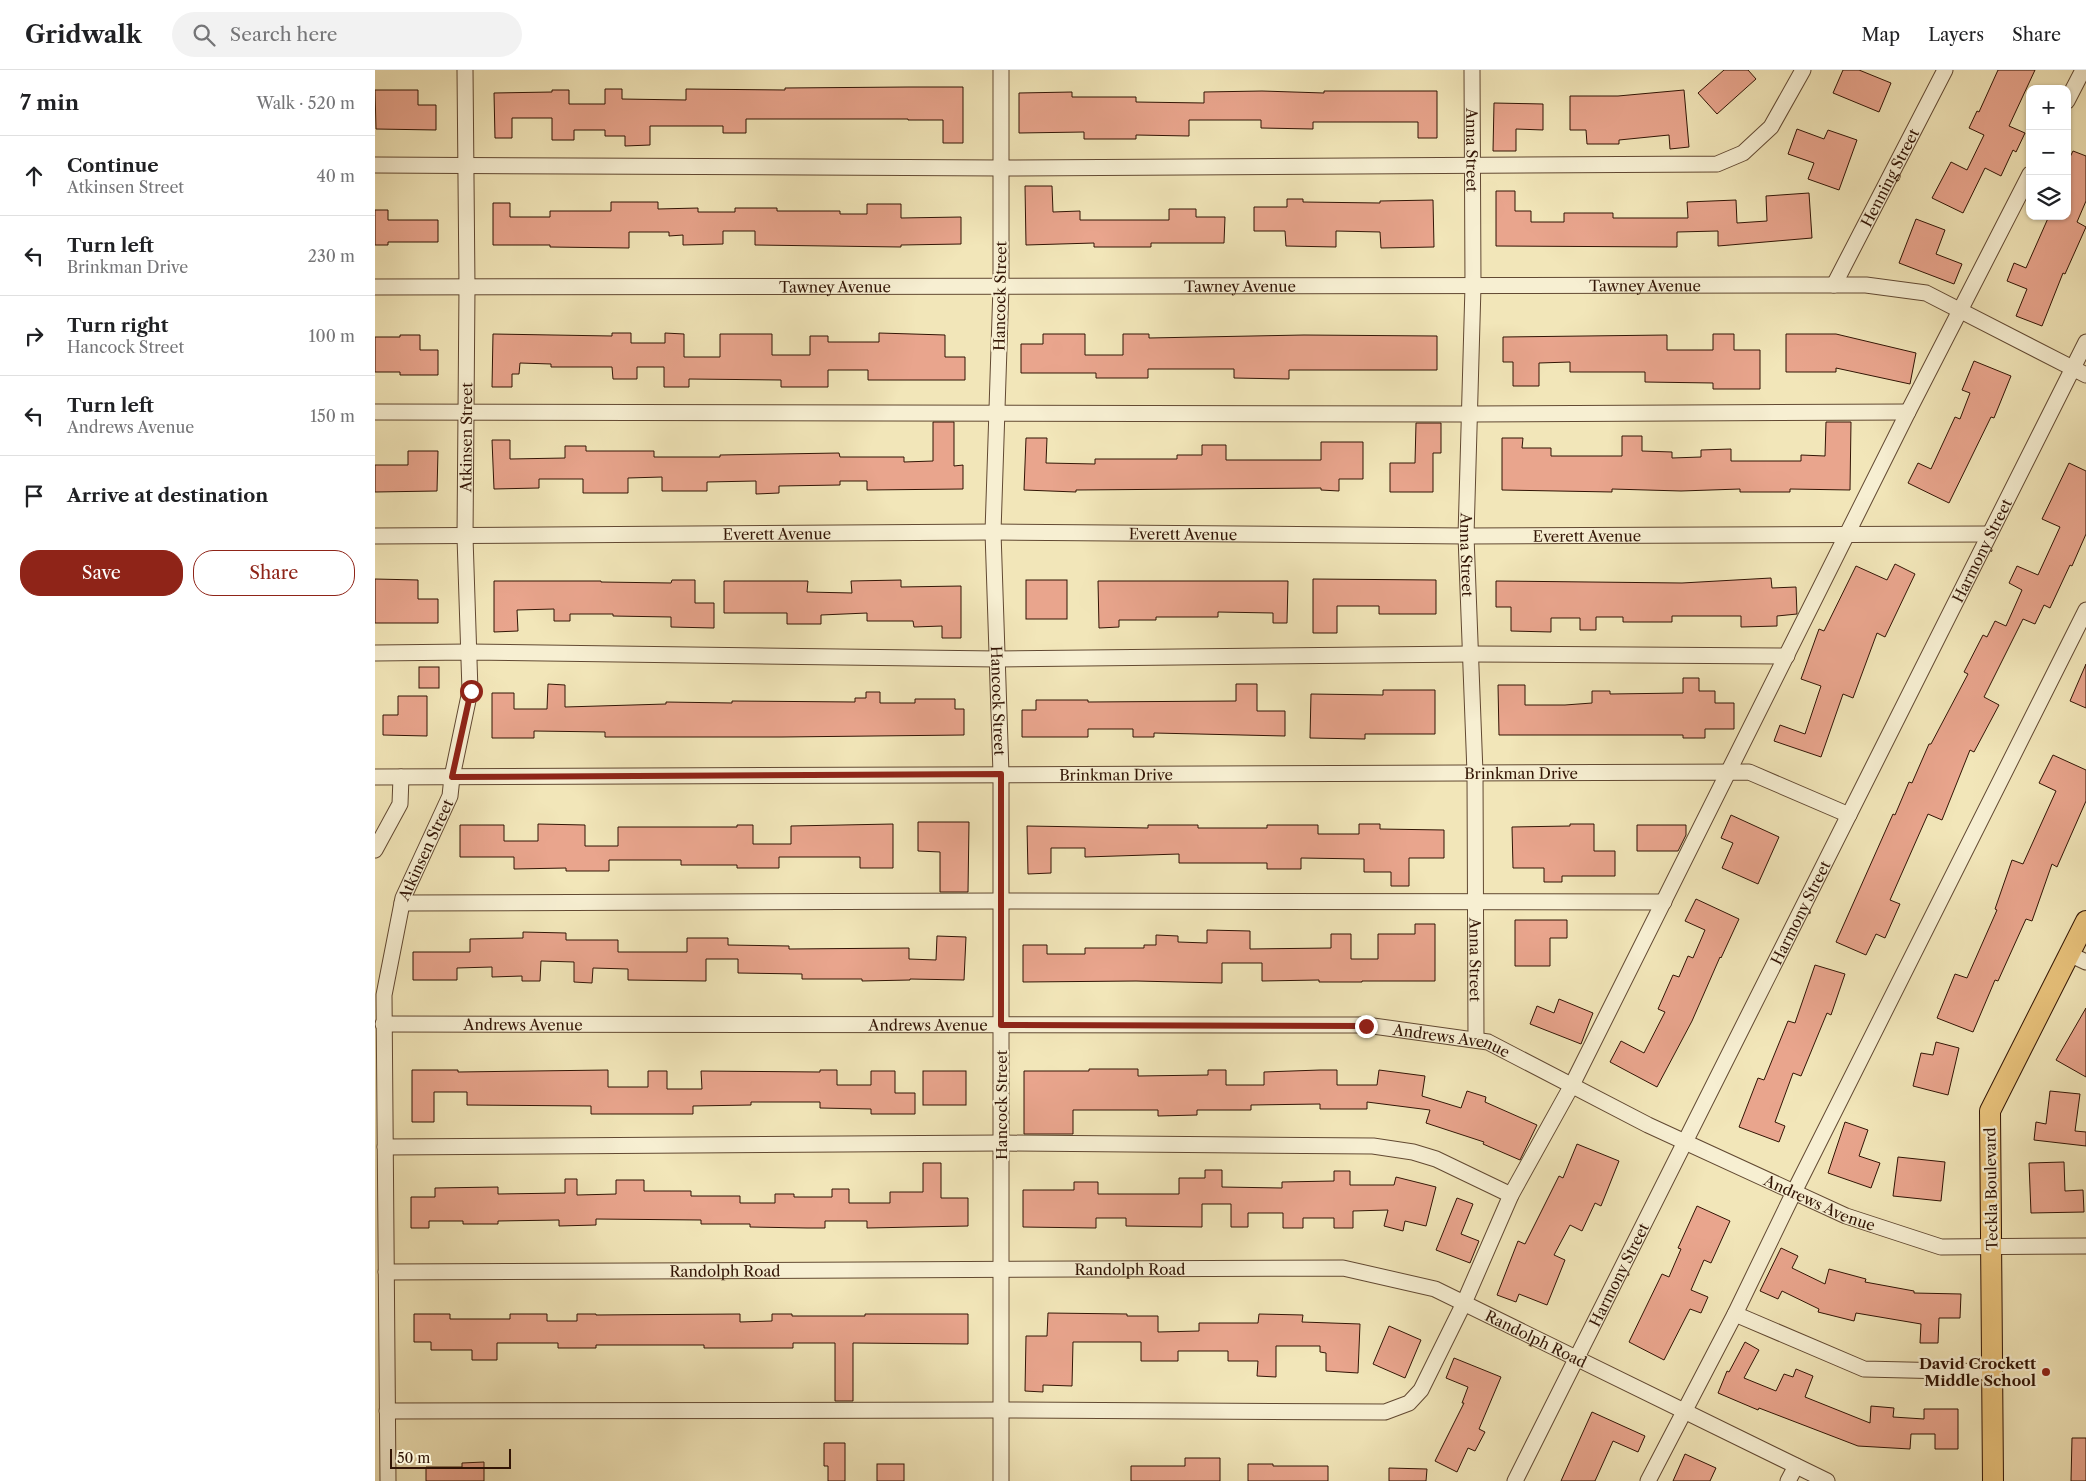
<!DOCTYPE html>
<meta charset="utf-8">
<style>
body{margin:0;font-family:"Libre Caslon Text",serif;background:#f2f2f2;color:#202124}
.controls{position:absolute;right:15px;top:15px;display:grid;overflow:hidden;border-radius:10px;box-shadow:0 1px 4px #0004}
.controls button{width:45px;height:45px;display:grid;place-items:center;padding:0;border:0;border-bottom:1px solid #e0e0e0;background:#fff;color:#202124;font:25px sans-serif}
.scale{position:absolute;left:15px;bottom:12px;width:121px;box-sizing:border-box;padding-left:5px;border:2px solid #321505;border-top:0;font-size:14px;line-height:18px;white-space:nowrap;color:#321505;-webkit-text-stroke:4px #f7efd2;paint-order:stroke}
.stop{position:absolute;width:15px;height:15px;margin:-11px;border:4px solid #8f2418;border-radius:50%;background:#fff}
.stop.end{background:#8f2418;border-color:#fff;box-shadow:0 1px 5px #0008}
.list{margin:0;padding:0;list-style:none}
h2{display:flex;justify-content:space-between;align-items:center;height:65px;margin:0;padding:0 20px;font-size:21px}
h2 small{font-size:16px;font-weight:400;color:#757577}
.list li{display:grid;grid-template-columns:32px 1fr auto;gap:15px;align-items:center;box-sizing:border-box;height:80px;padding:0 20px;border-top:1px solid #e0e0e0}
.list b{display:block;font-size:19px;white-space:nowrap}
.list p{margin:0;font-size:16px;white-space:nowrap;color:#757577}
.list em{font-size:16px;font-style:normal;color:#757577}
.actions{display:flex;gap:10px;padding:15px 20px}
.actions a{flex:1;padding:11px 0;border:1px solid #8f2418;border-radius:20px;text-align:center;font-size:18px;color:#8f2418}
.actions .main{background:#8f2418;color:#fff}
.icon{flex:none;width:28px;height:28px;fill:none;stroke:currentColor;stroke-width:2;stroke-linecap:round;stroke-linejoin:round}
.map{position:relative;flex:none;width:1711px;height:1411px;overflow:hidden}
header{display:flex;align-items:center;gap:30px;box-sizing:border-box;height:70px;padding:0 25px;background:#fff;border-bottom:1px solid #e0e0e0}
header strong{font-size:24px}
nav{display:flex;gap:28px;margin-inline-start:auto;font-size:18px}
.search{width:350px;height:45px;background:#f2f2f2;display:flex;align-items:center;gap:12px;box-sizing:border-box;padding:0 18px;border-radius:28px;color:#757577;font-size:19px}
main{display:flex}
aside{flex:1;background:#fff}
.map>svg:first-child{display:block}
.building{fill:#e9a58d;stroke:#321505}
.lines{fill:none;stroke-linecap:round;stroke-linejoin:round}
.minor-casing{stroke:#624932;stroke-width:17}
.major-casing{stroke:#321505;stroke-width:22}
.minor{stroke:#f7efd2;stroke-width:15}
.major{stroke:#e9c37c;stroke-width:20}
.route{stroke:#8f2418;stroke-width:6}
.poi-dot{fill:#8f2418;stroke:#f7efd2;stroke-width:2}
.labels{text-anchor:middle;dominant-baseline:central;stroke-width:4.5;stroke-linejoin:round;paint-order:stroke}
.street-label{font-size:15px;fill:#321505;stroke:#f7efd2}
.poi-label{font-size:15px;font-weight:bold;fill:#321505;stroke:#f7efd2;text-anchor:end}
</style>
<header>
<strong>Gridwalk</strong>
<div class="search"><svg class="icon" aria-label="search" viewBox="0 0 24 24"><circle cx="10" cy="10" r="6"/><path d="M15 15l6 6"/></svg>Search here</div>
<nav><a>Map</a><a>Layers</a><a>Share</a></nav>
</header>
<main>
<aside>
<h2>7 min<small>Walk · 520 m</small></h2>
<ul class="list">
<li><svg class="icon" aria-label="ahead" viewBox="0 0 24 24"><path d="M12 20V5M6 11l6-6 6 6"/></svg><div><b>Continue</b><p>Atkinsen Street</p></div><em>40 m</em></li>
<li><svg class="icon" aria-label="left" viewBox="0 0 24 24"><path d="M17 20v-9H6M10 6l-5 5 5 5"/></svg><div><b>Turn left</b><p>Brinkman Drive</p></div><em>230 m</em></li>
<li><svg class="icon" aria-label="right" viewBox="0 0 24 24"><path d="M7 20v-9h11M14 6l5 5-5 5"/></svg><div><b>Turn right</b><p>Hancock Street</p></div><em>100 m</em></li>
<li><svg class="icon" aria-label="left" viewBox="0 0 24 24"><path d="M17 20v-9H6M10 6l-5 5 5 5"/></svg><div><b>Turn left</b><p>Andrews Avenue</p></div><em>150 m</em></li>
<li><svg class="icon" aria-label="arrive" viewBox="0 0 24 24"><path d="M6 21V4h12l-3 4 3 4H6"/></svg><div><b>Arrive at destination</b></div></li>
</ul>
<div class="actions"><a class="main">Save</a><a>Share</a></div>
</aside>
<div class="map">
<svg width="1711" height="1411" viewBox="0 0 1711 1411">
<rect width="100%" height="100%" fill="#f2e6b9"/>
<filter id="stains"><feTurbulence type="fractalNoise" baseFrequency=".004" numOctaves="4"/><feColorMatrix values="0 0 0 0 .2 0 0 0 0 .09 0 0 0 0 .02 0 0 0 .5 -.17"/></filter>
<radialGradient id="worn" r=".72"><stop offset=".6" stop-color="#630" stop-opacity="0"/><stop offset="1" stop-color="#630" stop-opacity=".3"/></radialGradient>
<!-- building -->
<g class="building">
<path d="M1349 0H1373L1381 9 1342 44 1323 23Z"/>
<path d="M1468 0H1484L1516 13 1504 42 1458 23Z"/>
<path d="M1623 0H1660L1634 56 1650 63 1641 82 1638 80 1626 106 1610 98 1588 143 1557 128 1576 92 1592 100 1609 65 1594 58 1602 41 1604 42Z"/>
<path d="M533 17H588V73H568V50H533V49H371V63H348V56H275V75L250 76V66H230V60H199V70H177V48H137V68H120L119 23 177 22V20H194V34H230V19H247V29L311 30V19L410 20V18Z"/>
<path d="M0 20H43V35H61V60L1 59Z"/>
<path d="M1309 20 1314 77 1295 79 1294 65 1244 70V74H1212L1211 60H1195V26H1243Z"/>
<path d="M887 21 949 23V21H1062V68H1043V52H938V59L886 58V50H814V66L761 65V69H709V62L644 63V23L697 22V27H761V32L829 33V22Z"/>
<path d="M1119 33 1168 34V60L1141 59V81H1118Z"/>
<path d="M1422 59 1449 69 1453 60 1482 70 1464 120 1433 109 1439 93 1413 84Z"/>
<path d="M1698 81 1711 86V131L1702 152 1711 157 1690 204 1688 203 1667 256 1641 246 1652 219 1632 211 1639 193 1651 198 1674 146H1692V93Z"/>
<path d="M650 116H677L678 142 705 141V150H794V139H821V147H850L849 173H776V177H719V173L651 175Z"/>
<path d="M1121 121H1140V141H1156V152H1189V143H1238V148H1313L1312 132 1361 130 1362 153 1392 151 1391 126 1434 123 1437 168 1343 176V161L1302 162V177L1121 176Z"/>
<path d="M912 129H928V132L1005 133V131L1058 130 1059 177 1006 178 1005 162 961 161V177L911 176 910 161H879V137H912Z"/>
<path d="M236 132H283V139L323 138V142H360V138H402V141H465V144H492V134H526V148L586 147V174L526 175V177L380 175V161H348V174L308 175V165L294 166V162H254V178L175 177V175H118V133H135V147H175V141H236Z"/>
<path d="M0 140H13V150H63V172H13V175H0Z"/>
<path d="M1541 149 1570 160 1561 184 1587 194 1579 214 1524 193Z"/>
<path d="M237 263H256V273H290V263L309 264V287H345V264H397V285H435V266H453V272H504V263L570 265V287H590V310H493V300H453V317H406V310L314 309V317H289V297H262V309H238L237 297H176V294L145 293 144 304H137V317H117L118 264 237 266Z"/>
<path d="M668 264H710V285H748V264H774V268L929 265 1062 266V300H914V309L859 308V299H773V308H721V303H646V274H668Z"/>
<path d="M1338 264H1359V280H1385V319H1338V313L1270 312V302H1195V292L1164 293V316H1138V292H1128V267L1292 265V280H1338Z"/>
<path d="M1411 264H1461L1541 283 1535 314 1461 298V302H1411Z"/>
<path d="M25 265H45V280H63V305H25V302H0V267H25Z"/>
<path d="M1599 291 1636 306 1619 348 1616 347 1574 433 1533 413 1543 393 1556 399 1580 347 1585 349 1595 323 1587 320Z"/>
<path d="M558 352H579V396L588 395V419L492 420V411H465V415L404 416V423L381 424V411L332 412V421H287V407L253 408V423H208V409H164V418L119 419 117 370H135V389L190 388V376H211V381H279V387H345V385L464 383 465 387H529V392L558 391Z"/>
<path d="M1451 352H1476L1475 420 1415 419V422H1365V419L1306 421 1237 419V422L1127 420V368H1148L1147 378H1176V386H1247V366H1267V381L1297 382V388L1326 387V380L1356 379V391H1426V385L1450 386Z"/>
<path d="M1041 353H1066V383H1058V422H1015V393H1040Z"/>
<path d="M651 368H672L671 393 720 394V389H802V385H827V375H851V390H946V372H988V409H964V421L946 420V418L701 420V422L649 420Z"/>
<path d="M33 381H63L62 421 0 422V395H33Z"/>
<path d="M1694 393 1711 401V464L1697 496 1695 495 1675 538 1669 535 1660 554 1648 549 1609 627 1624 635 1599 682 1595 680 1567 750 1553 744 1515 830 1525 834 1510 868 1501 864 1491 885 1461 872 1518 744 1520 745 1534 712 1537 713 1554 674H1556L1593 604 1589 602 1608 565 1612 567 1620 551 1631 556 1647 520 1634 513 1642 496 1663 505 1685 457 1667 449Z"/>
<path d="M1520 494 1540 504 1510 567 1502 563 1478 628 1468 624 1446 687 1399 671 1405 655 1430 664 1446 616 1426 609 1444 559 1449 561 1481 496 1512 510Z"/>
<path d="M1396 508 1397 518 1421 517 1422 544 1402 546V556L1366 557V546H1297V552H1248V547H1221V560H1205V548H1176V562L1136 561V537H1121V511L1307 513Z"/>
<path d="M0 509 43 510V529H63V553H0Z"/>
<path d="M938 509 1061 510V544H1004V536H962V563H938Z"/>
<path d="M297 510H320V533H339V558L296 557V547L238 546V544H195V551H179V539L142 540 143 561 119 562V511H226V512L296 513Z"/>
<path d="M526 510V517L586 516V568H567V556L539 557 538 551H492V543L446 545V554H412V543H349V511H433L432 522 477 523 476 511Z"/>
<rect x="651" y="510" width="41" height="39"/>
<path d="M723 511H913L912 553H898V543L843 542V547H781V550H744V557L724 558Z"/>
<path d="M1711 594V638L1695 631Z"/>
<rect x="44" y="597" width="20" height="21"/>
<path d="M1308 608H1324V621H1340V633H1359V659H1330V668H1308V665H1124L1123 615H1150V635H1190L1217 633V621H1235V624L1308 623Z"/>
<path d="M173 614 190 615V637L291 634V632L357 633V631L480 632V628H491V622H505V633H540V629H580V639H589V665L407 667H230V662L159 661V668H117V623H139V639H172Z"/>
<path d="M861 614H882V641H910V666L779 663V667H758V659H713V667H647V640H661V630H713V632L861 631Z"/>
<path d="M1008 620H1060V664H990V669L935 668 936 624 1008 625Z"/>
<path d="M23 626H52V666L8 665V645H23Z"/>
<path d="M1678 685 1711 700V731L1682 797 1677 794 1657 851 1651 849 1623 911 1620 910 1598 962 1562 948 1580 904 1592 908 1622 840 1620 839 1637 790 1648 794 1681 721 1664 713Z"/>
<path d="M1356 745 1404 767 1383 814 1347 798 1358 773 1346 768Z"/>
<path d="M543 752H594L593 822H565V782L543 781Z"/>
<path d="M163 754 210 755V776H243V757H362V755H378V774H416V756L518 754V798H485V787H404V798H362V795H306V790H234V801H191V798L139 799V787H85V755H129V771H163Z"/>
<path d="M984 754H1005V759L1069 760V788H1034V816H1016V802H989V789L926 788V799H892V793H804V784L710 787V778H676V803L653 804 652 756 773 758V755H823V758H892V755H943V764H984Z"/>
<path d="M1195 754H1219V781H1240V806H1187V812H1169V798H1138L1137 757 1195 756Z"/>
<path d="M1262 755H1311V765L1303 781H1262Z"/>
<path d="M1321 829 1364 849 1346 888 1345 887 1317 951 1282 1017 1235 992 1246 971 1269 983 1290 942 1283 939 1298 905 1304 907 1313 886 1318 888 1330 860 1310 851Z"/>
<path d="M1140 850H1192V868H1175V896H1140Z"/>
<path d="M1040 854H1060V911H987V912H944V910L887 911V893H847V913L761 911 648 912V875H672V884H710V878H769V875H781V865L803 866V872L832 873V860L875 861V879L956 878V864H976V889H1003V864H1040Z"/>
<path d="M148 862 191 863V870H243V882H312V868H353V875L414 876V879L534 878V889L561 890 562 866 591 867 589 910 535 909V910L487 911V909H427V904L363 903V889H331V911L253 910V899L218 898 217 913 199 912V892L166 891 165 911H147V906L117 907V897L82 898V910H38V882H95V869L148 868Z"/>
<path d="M1440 895 1470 904 1456 945 1452 943 1426 1006 1418 1003 1400 1052 1410 1056 1404 1072 1364 1057 1383 1008 1389 1010 1413 951 1420 953Z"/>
<path d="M1184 929 1218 943 1206 974 1155 954 1162 936 1179 943Z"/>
<path d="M1711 938V1007L1681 990Z"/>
<path d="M1561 972 1584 978 1573 1025 1538 1016 1546 983 1558 985Z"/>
<path d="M714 999H763V1006L833 1005V1000H851V1015H889V1002L945 1000H962V1015H1002L1004 1000 1050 1006 1047 1026 1086 1038 1092 1021 1111 1027 1110 1032 1162 1055 1145 1090 1108 1074 1109 1072 1051 1053 1055 1040 992 1032V1039H945V1034L876 1035V1040H822V1045L783 1046V1040H698V1064H649V1001H714Z"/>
<path d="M37 1000H83V1002L233 1000V1017H273V1001H292V1019H327L326 1001 445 1002V1000H462V1015H496V1001H520V1023H540V1044H496V1039L445 1038V1032H376V1035L318 1036V1044H216V1036L92 1035V1022H59V1052H37Z"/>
<rect x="548" y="1001" width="43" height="34"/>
<path d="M1675 1021 1705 1024 1700 1061 1711 1062V1076L1659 1070 1661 1052 1671 1054Z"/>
<path d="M1470 1052 1493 1060 1484 1086 1505 1093 1496 1118 1453 1103Z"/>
<path d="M1202 1074 1244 1091 1226 1136 1220 1133 1207 1161 1195 1155 1179 1185 1190 1190 1172 1235 1144 1224 1141 1232 1122 1225 1143 1171 1150 1174 1184 1106 1188 1108Z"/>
<path d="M1523 1087 1570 1092 1566 1131 1518 1126Z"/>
<path d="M1689 1092 1690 1121 1708 1120 1709 1142 1656 1143 1654 1093Z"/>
<path d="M548 1093H566V1128H593V1156L492 1158V1151H450V1158H432L375 1157V1154H326V1150L221 1149V1155L184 1156V1150L123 1151V1154H88V1151H54V1158H36V1127H60V1118L123 1117V1124L190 1123V1109H202V1125L241 1124V1110H269V1121H316V1126H365V1133H400V1124H419V1127H457V1119H474V1133H515V1122H548Z"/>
<path d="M830 1100H847V1117L907 1118V1112L959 1111V1101H975V1115H1019L1021 1107 1061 1117 1051 1156 1030 1151 1028 1161 1009 1156 1013 1140 978 1141V1158H959V1148H928V1158H908V1143H873V1157H856V1134H827V1157L751 1156V1148H721V1158L648 1157V1120H699V1112H723V1124H804V1108H830Z"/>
<path d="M1082 1128 1098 1134 1086 1164 1104 1171 1095 1193 1061 1180Z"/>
<path d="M1322 1136 1355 1151 1336 1193 1329 1190 1316 1220 1333 1227 1326 1243 1315 1239 1289 1290 1254 1272 1287 1204 1294 1207 1306 1179 1303 1178Z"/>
<path d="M1406 1178 1423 1186 1417 1198 1450 1214 1454 1199 1491 1209 1490 1212 1539 1221V1223L1586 1224 1585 1248H1564L1563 1273H1545L1546 1254 1481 1243 1479 1251 1443 1242 1444 1239 1407 1221 1403 1229 1385 1221Z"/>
<path d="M673 1243 752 1244V1246H783V1262L824 1261V1253H883L884 1244 928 1245 927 1252 985 1254 983 1303 951 1301V1283L945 1282V1276H901V1307L882 1306 883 1291H853V1281H803V1291H766V1272H698L697 1316 668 1315V1322L650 1321 651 1266H672Z"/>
<path d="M39 1244H75V1249H135V1244H172V1251H202V1244H221V1245L365 1244V1252L397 1251V1244H417V1246H490V1244H593V1274L478 1273V1331H460V1273H418V1278H329V1275H221V1278H183V1273H122V1290H97V1280H56V1272H39Z"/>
<path d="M1014 1256 1046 1270 1030 1308 998 1294Z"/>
<path d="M1370 1272 1384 1280 1369 1308 1401 1321 1409 1304 1418 1307 1421 1299 1438 1306 1430 1327 1495 1353 1496 1336 1519 1338 1518 1347 1549 1349V1339H1583V1379H1560V1364H1536L1535 1379 1483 1376 1384 1338 1383 1340 1343 1323 1352 1301 1354 1302Z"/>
<path d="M1079 1288 1126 1307 1104 1359 1110 1362 1100 1381 1093 1378 1082 1402 1060 1391 1089 1333H1087L1093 1317 1071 1308Z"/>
<path d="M1217 1342 1270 1366 1263 1382 1238 1371 1220 1411H1186Z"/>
<path d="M1697 1368H1711V1411H1696Z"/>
<path d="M449 1373H470V1411H453V1396H449Z"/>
<path d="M1310 1384 1341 1398 1335 1411H1298Z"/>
<path d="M810 1388H845V1411H756V1396H810Z"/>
<path d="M109 1392V1411H51V1397H87V1393Z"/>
<rect x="502" y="1394" width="27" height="17"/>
<path d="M873 1394H898V1396H953V1411H873Z"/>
<path d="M1014 1398 1052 1399 1051 1411H1014Z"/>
</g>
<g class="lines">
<defs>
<g id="minor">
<path id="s1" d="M626 0V216L618 462 626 704V1411"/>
<path id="s2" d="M1097 0 1098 216 1091 466 1100 703 1101 970"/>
<path d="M1692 31 1708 0"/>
<path d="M0 95 626 98 1342 94 1368 83 1396 57 1428 0"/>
<path id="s3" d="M1459 215 1570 0"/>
<path id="s4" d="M0 217 1491 215 1551 223 1711 305"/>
<path d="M0 342 1095 344 1533 342"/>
<path id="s5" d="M0 466 618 462 1091 466 1614 464"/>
<path d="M0 583 94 582 622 589 1096 584 1412 586"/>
<path id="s6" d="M0 707 1374 702 1474 745"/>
<path d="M0 780 25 734 26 707"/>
<path d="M27 833 626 831 1289 832"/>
<path d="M1694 884 1711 892"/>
<path id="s7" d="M8 954 991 955 1113 972 1273 1055 1471 1146 1566 1177 1711 1176"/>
<path d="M10 1077 626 1073 998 1076 1038 1082 1061 1089 1136 1125"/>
<path id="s8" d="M11 1202 968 1198 1060 1219 1452 1411"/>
<path d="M1360 1244 1489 1299 1617 1302"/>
<path d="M12 1341 626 1340 1010 1342 1034 1333 1046 1320 1089 1233 1136 1125 1197 1015 1533 342 1655 104"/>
<path id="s9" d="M13 1411 9 925 28 828 75 726 77 707 95 621 90 467 92 217 90 0"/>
<path id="s10" d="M1140 1411 1711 272"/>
<path d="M1273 1411 1360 1244 1419 1122 1711 540"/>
<path d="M1413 1411 1421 1396"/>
</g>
<path id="major" d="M1618 1411 1615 1041 1711 851"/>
</defs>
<!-- minor casing -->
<use href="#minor" class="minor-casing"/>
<!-- major casing -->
<use href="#major" class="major-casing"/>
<!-- minor -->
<use href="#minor" class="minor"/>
<!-- major -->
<use href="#major" class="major"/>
</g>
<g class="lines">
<!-- route -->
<path class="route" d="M96 621 77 707 626 704V955L991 956"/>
</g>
<!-- markers -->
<circle class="poi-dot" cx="1671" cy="1302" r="5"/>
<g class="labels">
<!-- street labels -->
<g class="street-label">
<text stroke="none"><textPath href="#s2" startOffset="80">Anna Street</textPath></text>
<text stroke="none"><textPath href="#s3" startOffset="121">Henning Street</textPath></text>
<text stroke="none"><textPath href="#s4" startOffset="1270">Tawney Avenue</textPath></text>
<text stroke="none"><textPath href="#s4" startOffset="865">Tawney Avenue</textPath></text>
<text stroke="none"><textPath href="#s4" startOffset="460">Tawney Avenue</textPath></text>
<text transform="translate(625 226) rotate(-89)">Hancock Street</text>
<text stroke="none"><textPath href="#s9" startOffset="1058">Atkinsen Street</textPath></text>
<text stroke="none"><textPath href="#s5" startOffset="402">Everett Avenue</textPath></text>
<text stroke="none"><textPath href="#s5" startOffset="808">Everett Avenue</textPath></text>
<text stroke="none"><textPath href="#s5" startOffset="1212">Everett Avenue</textPath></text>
<text stroke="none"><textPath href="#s10" startOffset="1041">Harmony Street</textPath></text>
<text stroke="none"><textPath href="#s2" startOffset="485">Anna Street</textPath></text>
<text stroke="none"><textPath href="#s1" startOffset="631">Hancock Street</textPath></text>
<text stroke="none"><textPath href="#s6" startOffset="1146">Brinkman Drive</textPath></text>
<text stroke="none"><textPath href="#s6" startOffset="741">Brinkman Drive</textPath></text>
<text stroke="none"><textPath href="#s9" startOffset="638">Atkinsen Street</textPath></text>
<text stroke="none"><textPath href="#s10" startOffset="636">Harmony Street</textPath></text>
<text stroke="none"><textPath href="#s2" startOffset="890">Anna Street</textPath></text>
<text stroke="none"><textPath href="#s7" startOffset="140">Andrews Avenue</textPath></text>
<text stroke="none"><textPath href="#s7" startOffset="545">Andrews Avenue</textPath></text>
<text stroke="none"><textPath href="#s7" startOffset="1070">Andrews Avenue</textPath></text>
<text transform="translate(626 1035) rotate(-90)">Hancock Street</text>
<text transform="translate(1616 1119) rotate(-91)">Teckla Boulevard</text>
<text stroke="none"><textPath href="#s7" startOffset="1475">Andrews Avenue</textPath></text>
<text stroke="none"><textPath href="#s8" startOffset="744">Randolph Road</textPath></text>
<text stroke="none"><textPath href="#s8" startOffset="339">Randolph Road</textPath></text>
<text stroke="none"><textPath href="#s10" startOffset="231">Harmony Street</textPath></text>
<text stroke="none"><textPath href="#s8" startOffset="1164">Randolph Road</textPath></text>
</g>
<!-- poi labels -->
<g class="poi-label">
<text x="1661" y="1293">David Crockett<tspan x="1661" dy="17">Middle School</tspan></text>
</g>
</g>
<rect width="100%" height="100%" filter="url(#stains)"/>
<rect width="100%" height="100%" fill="url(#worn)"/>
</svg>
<div class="controls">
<button>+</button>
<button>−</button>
<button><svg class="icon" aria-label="layers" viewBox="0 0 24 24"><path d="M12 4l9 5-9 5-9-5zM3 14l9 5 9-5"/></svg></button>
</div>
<div class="scale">50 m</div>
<div class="stop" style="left:96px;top:621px"></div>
<div class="stop end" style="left:991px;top:956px"></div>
</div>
</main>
